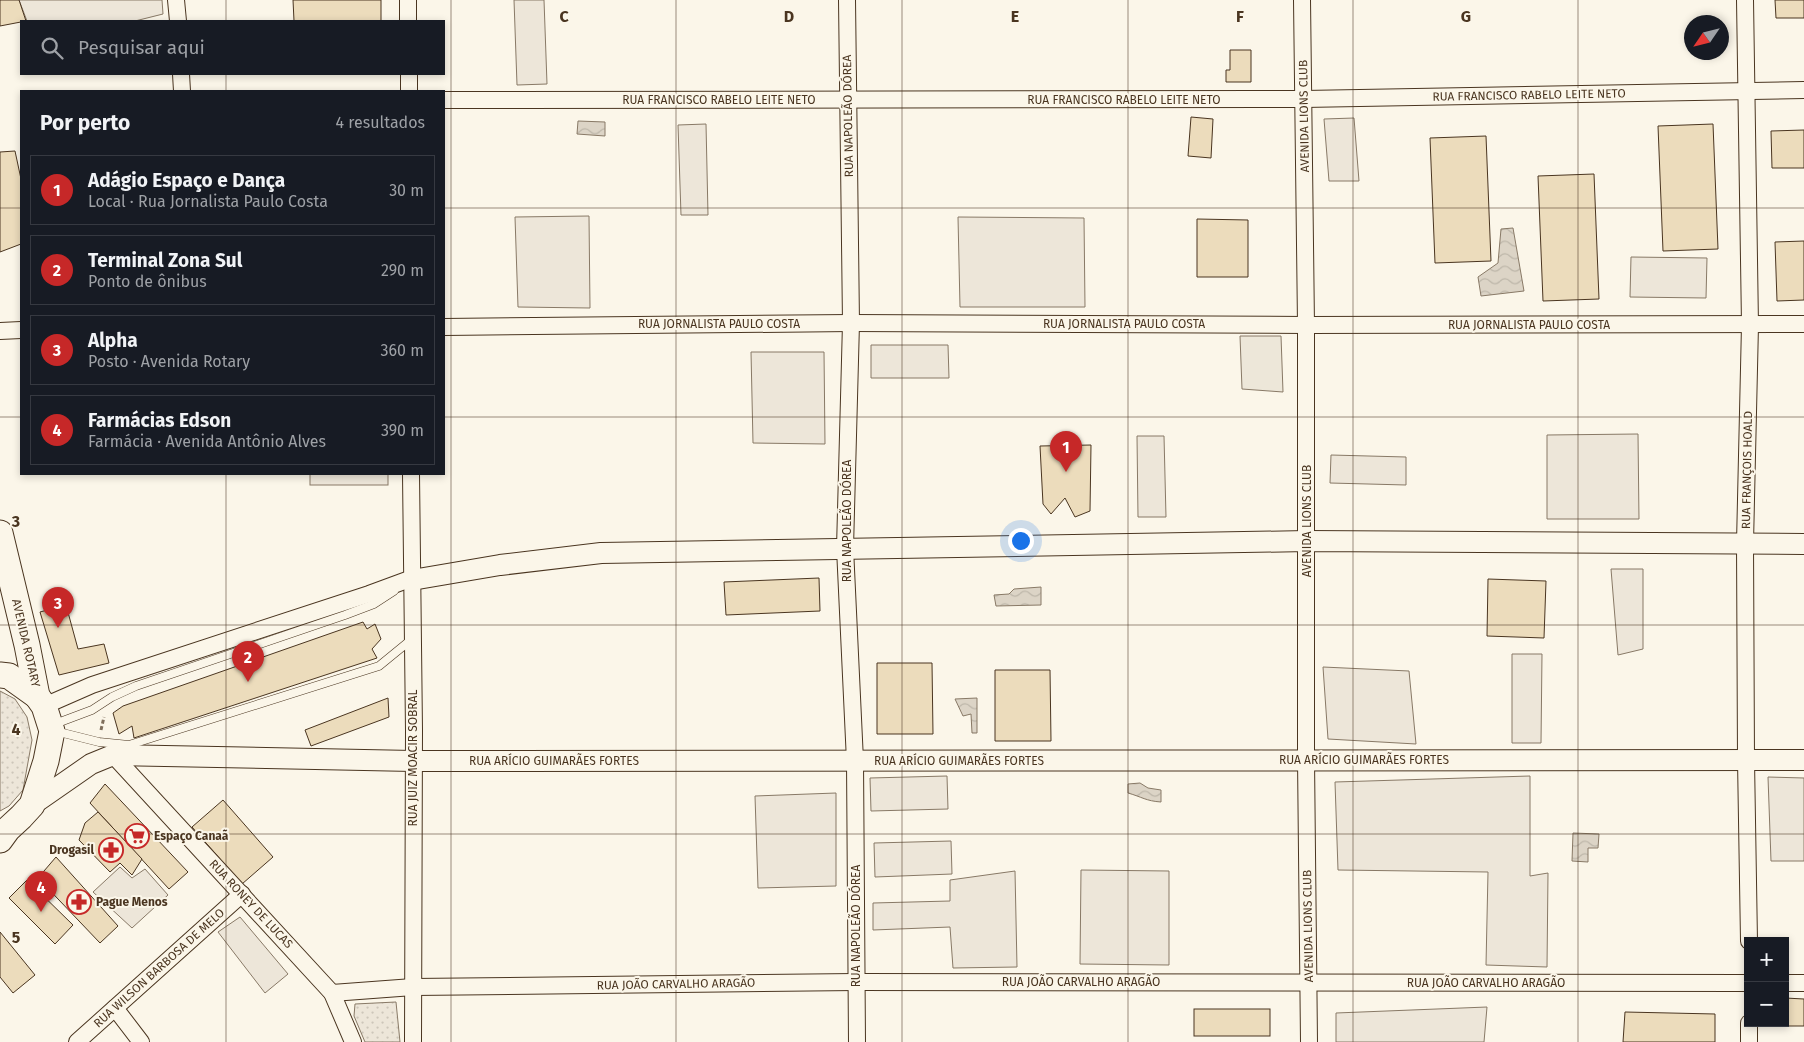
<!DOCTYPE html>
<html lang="pt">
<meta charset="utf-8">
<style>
body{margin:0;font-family:"Fira Sans",sans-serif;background:#242831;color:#f1f3f6}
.controls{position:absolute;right:15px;bottom:15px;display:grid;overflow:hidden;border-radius:0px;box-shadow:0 2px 8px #0003}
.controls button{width:45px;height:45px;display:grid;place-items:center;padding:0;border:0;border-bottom:1px solid #363941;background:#171b24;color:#f1f3f6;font:25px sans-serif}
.compass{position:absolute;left:1684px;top:15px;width:45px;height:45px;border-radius:50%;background:#171b24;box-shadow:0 2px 8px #0003;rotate:235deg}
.you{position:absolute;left:1020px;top:540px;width:18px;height:18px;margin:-12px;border:4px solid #fff;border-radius:50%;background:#1a73e8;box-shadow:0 0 0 8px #1a73e833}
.badge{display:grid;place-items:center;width:32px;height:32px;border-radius:50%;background:#c62828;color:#fff;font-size:16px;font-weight:700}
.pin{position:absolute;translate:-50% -41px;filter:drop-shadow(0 1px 2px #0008)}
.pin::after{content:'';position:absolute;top:26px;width:18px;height:15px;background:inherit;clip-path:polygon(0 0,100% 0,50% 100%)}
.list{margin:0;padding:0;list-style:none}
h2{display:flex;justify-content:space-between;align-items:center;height:65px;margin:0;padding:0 20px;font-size:21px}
h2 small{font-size:16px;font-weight:400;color:#9ea1a6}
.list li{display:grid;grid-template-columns:32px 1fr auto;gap:15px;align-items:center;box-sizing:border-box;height:70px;margin:0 10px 10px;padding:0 10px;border:1px solid #363941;border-radius:0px}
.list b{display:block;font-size:19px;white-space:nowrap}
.list p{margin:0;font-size:16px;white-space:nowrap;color:#9ea1a6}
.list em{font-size:16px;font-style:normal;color:#9ea1a6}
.icon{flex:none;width:28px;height:28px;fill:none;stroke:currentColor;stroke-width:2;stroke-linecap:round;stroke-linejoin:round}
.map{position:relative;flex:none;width:1804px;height:1042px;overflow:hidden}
.search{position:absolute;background:#171b24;box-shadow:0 2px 8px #0003;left:20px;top:20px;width:425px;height:55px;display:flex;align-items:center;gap:12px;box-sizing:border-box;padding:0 18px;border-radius:0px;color:#9ea1a6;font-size:19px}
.panel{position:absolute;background:#171b24;box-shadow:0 2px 8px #0003;left:20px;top:90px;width:425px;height:385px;border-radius:0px}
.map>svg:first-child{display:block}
.green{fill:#ede6d9;stroke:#887966}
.park{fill:url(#park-dots);stroke:#887966}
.parking{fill:#ede7d9;stroke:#887966}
.water{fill:url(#water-waves);stroke:#887966}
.building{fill:#ecdcbc;stroke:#4a3520}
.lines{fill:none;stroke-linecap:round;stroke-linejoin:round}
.service-casing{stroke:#4a3520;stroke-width:9}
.minor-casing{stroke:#4a3520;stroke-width:18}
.tertiary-casing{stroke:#4a3520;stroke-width:22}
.primary-casing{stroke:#4a3520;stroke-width:27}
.path{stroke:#7f6f5c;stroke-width:3;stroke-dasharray:4 2.5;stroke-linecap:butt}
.service{stroke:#fbf6e9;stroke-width:8}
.minor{stroke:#fbf6e9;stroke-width:16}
.tertiary{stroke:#fbf6e9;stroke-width:20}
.primary{stroke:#fbf6e9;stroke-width:25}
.grid{fill:none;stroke:#4a3520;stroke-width:1;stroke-opacity:0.55}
.labels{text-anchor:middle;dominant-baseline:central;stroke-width:4;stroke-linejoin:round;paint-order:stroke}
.street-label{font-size:12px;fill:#4a3520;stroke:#fbf6e9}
.poi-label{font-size:12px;font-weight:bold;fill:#4a3520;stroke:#fbf6e9;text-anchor:start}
.grid-label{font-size:16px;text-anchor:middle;font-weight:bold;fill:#4a3520;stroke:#fbf6e9;stroke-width:4;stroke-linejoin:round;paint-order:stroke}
</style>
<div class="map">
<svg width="1804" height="1042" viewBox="0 0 1804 1042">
<defs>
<pattern id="park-dots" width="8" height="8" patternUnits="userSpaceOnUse" patternTransform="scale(1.25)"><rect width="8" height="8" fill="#ede6d9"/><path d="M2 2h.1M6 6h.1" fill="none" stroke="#cdc6ba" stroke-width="1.8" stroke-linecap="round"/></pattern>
<pattern id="water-waves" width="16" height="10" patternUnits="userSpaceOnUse" patternTransform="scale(1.25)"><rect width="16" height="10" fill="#dcd4c6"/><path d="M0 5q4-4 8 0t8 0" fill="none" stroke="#beb7aa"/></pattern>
</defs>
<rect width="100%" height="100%" fill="#fbf6e9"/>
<!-- green -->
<g class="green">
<path d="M19 0H162L163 14 135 21H27Z"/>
<path d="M514 0H544L547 84 517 85Z"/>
<path d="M1354 118 1359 181H1329L1324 119Z"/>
<path d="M706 124 708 215H681L678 125Z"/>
<path d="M589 216 590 308 518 307 515 217Z"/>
<path d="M958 217 1084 218 1085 307H960Z"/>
<path d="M1631 257 1707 258 1706 298 1630 297Z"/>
<path d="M871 345H948L949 378H871Z"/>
<path d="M751 352H824L825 444 753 443Z"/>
<path d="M1638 434 1639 519H1547V435Z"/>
<path d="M1137 436H1164L1166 517H1138Z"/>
<path d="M1331 455 1406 457V485L1330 483Z"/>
<rect x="310" y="474" width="78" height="11"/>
<path d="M1611 569H1643V649L1618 655Z"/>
<path d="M1512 654H1542L1541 743H1512Z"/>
<path d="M1323 667 1409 671 1416 744 1328 739Z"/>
<path d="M947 776 948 809 871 811 870 778Z"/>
<path d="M1530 776V876L1548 873 1547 967 1486 965 1488 872 1338 870 1335 782Z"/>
<path d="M1768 777 1804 778V861H1771Z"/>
<path d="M836 793V886L758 888 755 796Z"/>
<path d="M951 841 952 874 875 877 874 843Z"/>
<path d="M120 867 132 878 145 869 168 895 132 928 93 892Z"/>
<path d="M1081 870 1169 871V965L1080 964Z"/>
<path d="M1015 871 1017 967 953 968 950 927 873 930V903L950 901V880Z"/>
<path d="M240 917 288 974 265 993 218 932Z"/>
<path d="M1487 1007 1484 1042H1336V1013Z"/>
</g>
<!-- park -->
<g class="park">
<path d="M0 691 15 699 27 717 32 740 23 790 9 806 0 811Z"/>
<path d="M396 1002 400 1042H365L354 1016 355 1004Z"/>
</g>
<!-- parking -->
<path class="parking" d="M1240 336H1281L1283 392 1242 389Z"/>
<!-- water -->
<g class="water">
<path d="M578 121 605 122V136L577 134Z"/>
<path d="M1513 228 1524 291 1481 296 1478 277 1498 263 1501 229Z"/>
<path d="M1041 587V605L996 606 994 595 1009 594 1014 589Z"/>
<path d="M977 698V733H972L971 714 963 716 955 699Z"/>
<path d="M1140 783 1148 788 1161 790V802C1146 801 1142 797 1128 793V784Z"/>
<path d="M1573 833 1599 834 1598 848H1588V862L1572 861Z"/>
</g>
<!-- building -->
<g class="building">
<path d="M0 0H19L26 21 0 26Z"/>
<path d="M293 0H381V21H294Z"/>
<path d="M1775 0H1804V18H1776Z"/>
<path d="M1230 50H1251V82H1226V70H1230Z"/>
<path d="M1191 117 1213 119 1211 158 1188 156Z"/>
<path d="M1713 124 1718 249 1663 251 1658 126Z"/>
<path d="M1804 130V168H1772L1771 131Z"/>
<path d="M1486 136 1491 261 1435 263 1430 138Z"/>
<path d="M15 151 21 179V244L0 252V152Z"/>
<path d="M1594 174 1599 299 1543 301 1538 176Z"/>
<path d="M1197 219 1248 220V277H1197Z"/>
<path d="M1804 241V300L1777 301 1775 242Z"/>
<path d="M1091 445 1090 511 1075 517 1065 498 1051 514 1043 504 1040 446Z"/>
<path d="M819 578 820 611 726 615 724 582Z"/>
<path d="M1488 579 1546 581 1544 638 1487 636Z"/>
<path d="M66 605 78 649 104 644 109 663 59 675 40 612Z"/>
<path d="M363 622 367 629 375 624 381 639 372 649 377 658 134 738 132 726 119 734 113 713 123 706Z"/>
<path d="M877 663H932L933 734H877Z"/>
<path d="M995 670H1050L1051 741H995Z"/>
<path d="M388 698 389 717 311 746 305 730Z"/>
<path d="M105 784 188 872 169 889 90 803Z"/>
<path d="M223 800 273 857 242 884 192 827Z"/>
<path d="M98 812 142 859 132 875 120 863 110 872 79 840 85 823Z"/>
<path d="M56 857 118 926 100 943 38 878Z"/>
<path d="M27 880 73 925 55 944 9 898Z"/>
<path d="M0 932 35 975 13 993 0 977Z"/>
<path d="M1785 998 1804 999V1026H1776V1023H1785Z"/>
<rect x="1194" y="1009" width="76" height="27"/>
<path d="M1625 1012 1715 1014V1042H1623Z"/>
</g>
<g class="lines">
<defs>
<g id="service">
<path d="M52 725 92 710 112 697 136 686 345 615 374 604 394 591"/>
<path d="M55 731 99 742 129 745 379 666 412 639"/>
</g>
<g id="minor">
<path d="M176 0 178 21"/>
<path d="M408 0V21"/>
<path d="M847 0 851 323 845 548 855 761 857 1042"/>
<path d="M1302 0 1306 325V759L1309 1042"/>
<path d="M1745 0 1750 325 1745 543 1746 760 1749 941"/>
<path d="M181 74 182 91"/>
<path d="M409 74V91"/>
<path d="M444 100 1304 99 1804 90"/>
<path d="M444 327 851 323 1306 325 1804 324"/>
<path d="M0 331 21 330"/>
<path d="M411 474 414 730 413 1042"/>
<path d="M44 706 92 685 369 594 407 580H412"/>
<path d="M113 755 332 993 353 1042"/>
<path d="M1785 983H1804"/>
<path d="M332 993 413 987 856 982 1748 983"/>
<path d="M115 1008 141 1042"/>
<path d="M77 1042 242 894"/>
<path d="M1749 1042V1023"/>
</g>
<g id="tertiary">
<path d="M412 580 500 565 601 553 1307 541 1804 544"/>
<path d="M32 805 91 764 113 755 413 761 1804 760"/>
</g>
<g id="primary">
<path d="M0 533 27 645 37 696 44 706 52 731 46 761 32 805 21 817 8 829 0 840"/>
<path d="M0 675 9 676 37 696"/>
</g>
</defs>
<!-- service casing -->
<use href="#service" class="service-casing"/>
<!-- minor casing -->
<use href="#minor" class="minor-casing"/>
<!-- tertiary casing -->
<use href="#tertiary" class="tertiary-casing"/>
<!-- primary casing -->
<use href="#primary" class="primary-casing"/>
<!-- path -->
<path class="path" d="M101 730 104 717"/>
<!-- service -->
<use href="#service" class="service"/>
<!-- minor -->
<use href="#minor" class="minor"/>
<!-- tertiary -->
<use href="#tertiary" class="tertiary"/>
<!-- primary -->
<use href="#primary" class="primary"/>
</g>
<!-- grid -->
<path class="grid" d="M226 0V21M451 0V1042M676 0V1042M902 0V1042M1128 0V1042M1353 0V1042M1578 0V1042M226 74V91M0 208H21M444 208H1804M0 417H21M444 417H1804M226 474V1042M0 625H1804M0 834H1804"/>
<!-- icons -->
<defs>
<symbol id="supermarket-ring" viewBox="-11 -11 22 22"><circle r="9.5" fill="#fbf6e9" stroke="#c62828" stroke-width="1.5"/><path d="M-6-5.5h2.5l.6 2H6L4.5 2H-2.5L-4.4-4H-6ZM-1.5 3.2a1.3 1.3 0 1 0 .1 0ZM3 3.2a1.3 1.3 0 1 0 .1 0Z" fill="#c62828"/></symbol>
<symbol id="pharmacy-ring" viewBox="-11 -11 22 22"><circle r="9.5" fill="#fbf6e9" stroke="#c62828" stroke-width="1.5"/><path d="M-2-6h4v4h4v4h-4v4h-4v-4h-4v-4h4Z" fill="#c62828"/></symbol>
</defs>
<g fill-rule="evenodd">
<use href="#supermarket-ring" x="123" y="822" width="28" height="28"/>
<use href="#pharmacy-ring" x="97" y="836" width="28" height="28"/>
<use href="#pharmacy-ring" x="65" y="888" width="28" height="28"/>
</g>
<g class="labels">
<!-- street labels -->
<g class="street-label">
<text transform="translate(1529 95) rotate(-1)">RUA FRANCISCO RABELO LEITE NETO</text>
<text x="719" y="100">RUA FRANCISCO RABELO LEITE NETO</text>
<text x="1124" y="100">RUA FRANCISCO RABELO LEITE NETO</text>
<text transform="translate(848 116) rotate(-91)">RUA NAPOLEÃO DÓREA</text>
<text transform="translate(1304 116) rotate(-91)">AVENIDA LIONS CLUB</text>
<text x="719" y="324">RUA JORNALISTA PAULO COSTA</text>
<text x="1124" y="324">RUA JORNALISTA PAULO COSTA</text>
<text x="1529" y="325">RUA JORNALISTA PAULO COSTA</text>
<text transform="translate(1747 470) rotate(-89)">RUA FRANÇOIS HOALD</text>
<text transform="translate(847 521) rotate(-90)">RUA NAPOLEÃO DÓREA</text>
<text transform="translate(1307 521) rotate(-90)">AVENIDA LIONS CLUB</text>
<text transform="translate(26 643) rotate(77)">AVENIDA ROTARY</text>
<text transform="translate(413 758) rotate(-90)">RUA JUIZ MOACIR SOBRAL</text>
<text x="1364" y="760">RUA ARÍCIO GUIMARÃES FORTES</text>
<text x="554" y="761">RUA ARÍCIO GUIMARÃES FORTES</text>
<text x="959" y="761">RUA ARÍCIO GUIMARÃES FORTES</text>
<text transform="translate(251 904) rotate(47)">RUA RONEY DE LUCAS</text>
<text transform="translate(856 926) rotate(-90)">RUA NAPOLEÃO DÓREA</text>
<text transform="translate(1308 926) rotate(-91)">AVENIDA LIONS CLUB</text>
<text transform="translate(159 968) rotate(-42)">RUA WILSON BARBOSA DE MELO</text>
<text x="1081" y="982">RUA JOÃO CARVALHO ARAGÃO</text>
<text x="1486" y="983">RUA JOÃO CARVALHO ARAGÃO</text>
<text transform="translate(676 984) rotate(-1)">RUA JOÃO CARVALHO ARAGÃO</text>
</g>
<!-- poi labels -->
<g class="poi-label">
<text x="154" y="836">Espaço Canaã</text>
<text x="94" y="850" text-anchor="end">Drogasil</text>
<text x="96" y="902">Pague Menos</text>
</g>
</g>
<g class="grid-label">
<text x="564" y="22">C</text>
<text x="789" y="22">D</text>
<text x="1015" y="22">E</text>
<text x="1240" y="22">F</text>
<text x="1466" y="22">G</text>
<text x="16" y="527">3</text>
<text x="16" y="735">4</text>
<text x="16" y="943">5</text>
</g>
</svg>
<div class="controls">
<button>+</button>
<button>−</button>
</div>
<svg class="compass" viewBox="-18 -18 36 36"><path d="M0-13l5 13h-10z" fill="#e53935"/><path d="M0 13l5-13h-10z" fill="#9ea1a6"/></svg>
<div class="you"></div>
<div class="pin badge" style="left:1066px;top:472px">1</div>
<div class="pin badge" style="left:248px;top:682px">2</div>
<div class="pin badge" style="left:58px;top:628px">3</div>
<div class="pin badge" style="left:41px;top:912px">4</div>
<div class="search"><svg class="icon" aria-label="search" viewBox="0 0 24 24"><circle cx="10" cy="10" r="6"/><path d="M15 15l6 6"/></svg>Pesquisar aqui</div>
<section class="panel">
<h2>Por perto<small>4 resultados</small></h2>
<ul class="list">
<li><span class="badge">1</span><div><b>Adágio Espaço e Dança</b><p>Local · Rua Jornalista Paulo Costa</p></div><em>30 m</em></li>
<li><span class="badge">2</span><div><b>Terminal Zona Sul</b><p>Ponto de ônibus</p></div><em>290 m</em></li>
<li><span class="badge">3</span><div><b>Alpha</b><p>Posto · Avenida Rotary</p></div><em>360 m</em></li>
<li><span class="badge">4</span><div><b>Farmácias Edson</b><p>Farmácia · Avenida Antônio Alves</p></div><em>390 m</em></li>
</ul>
</section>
</div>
